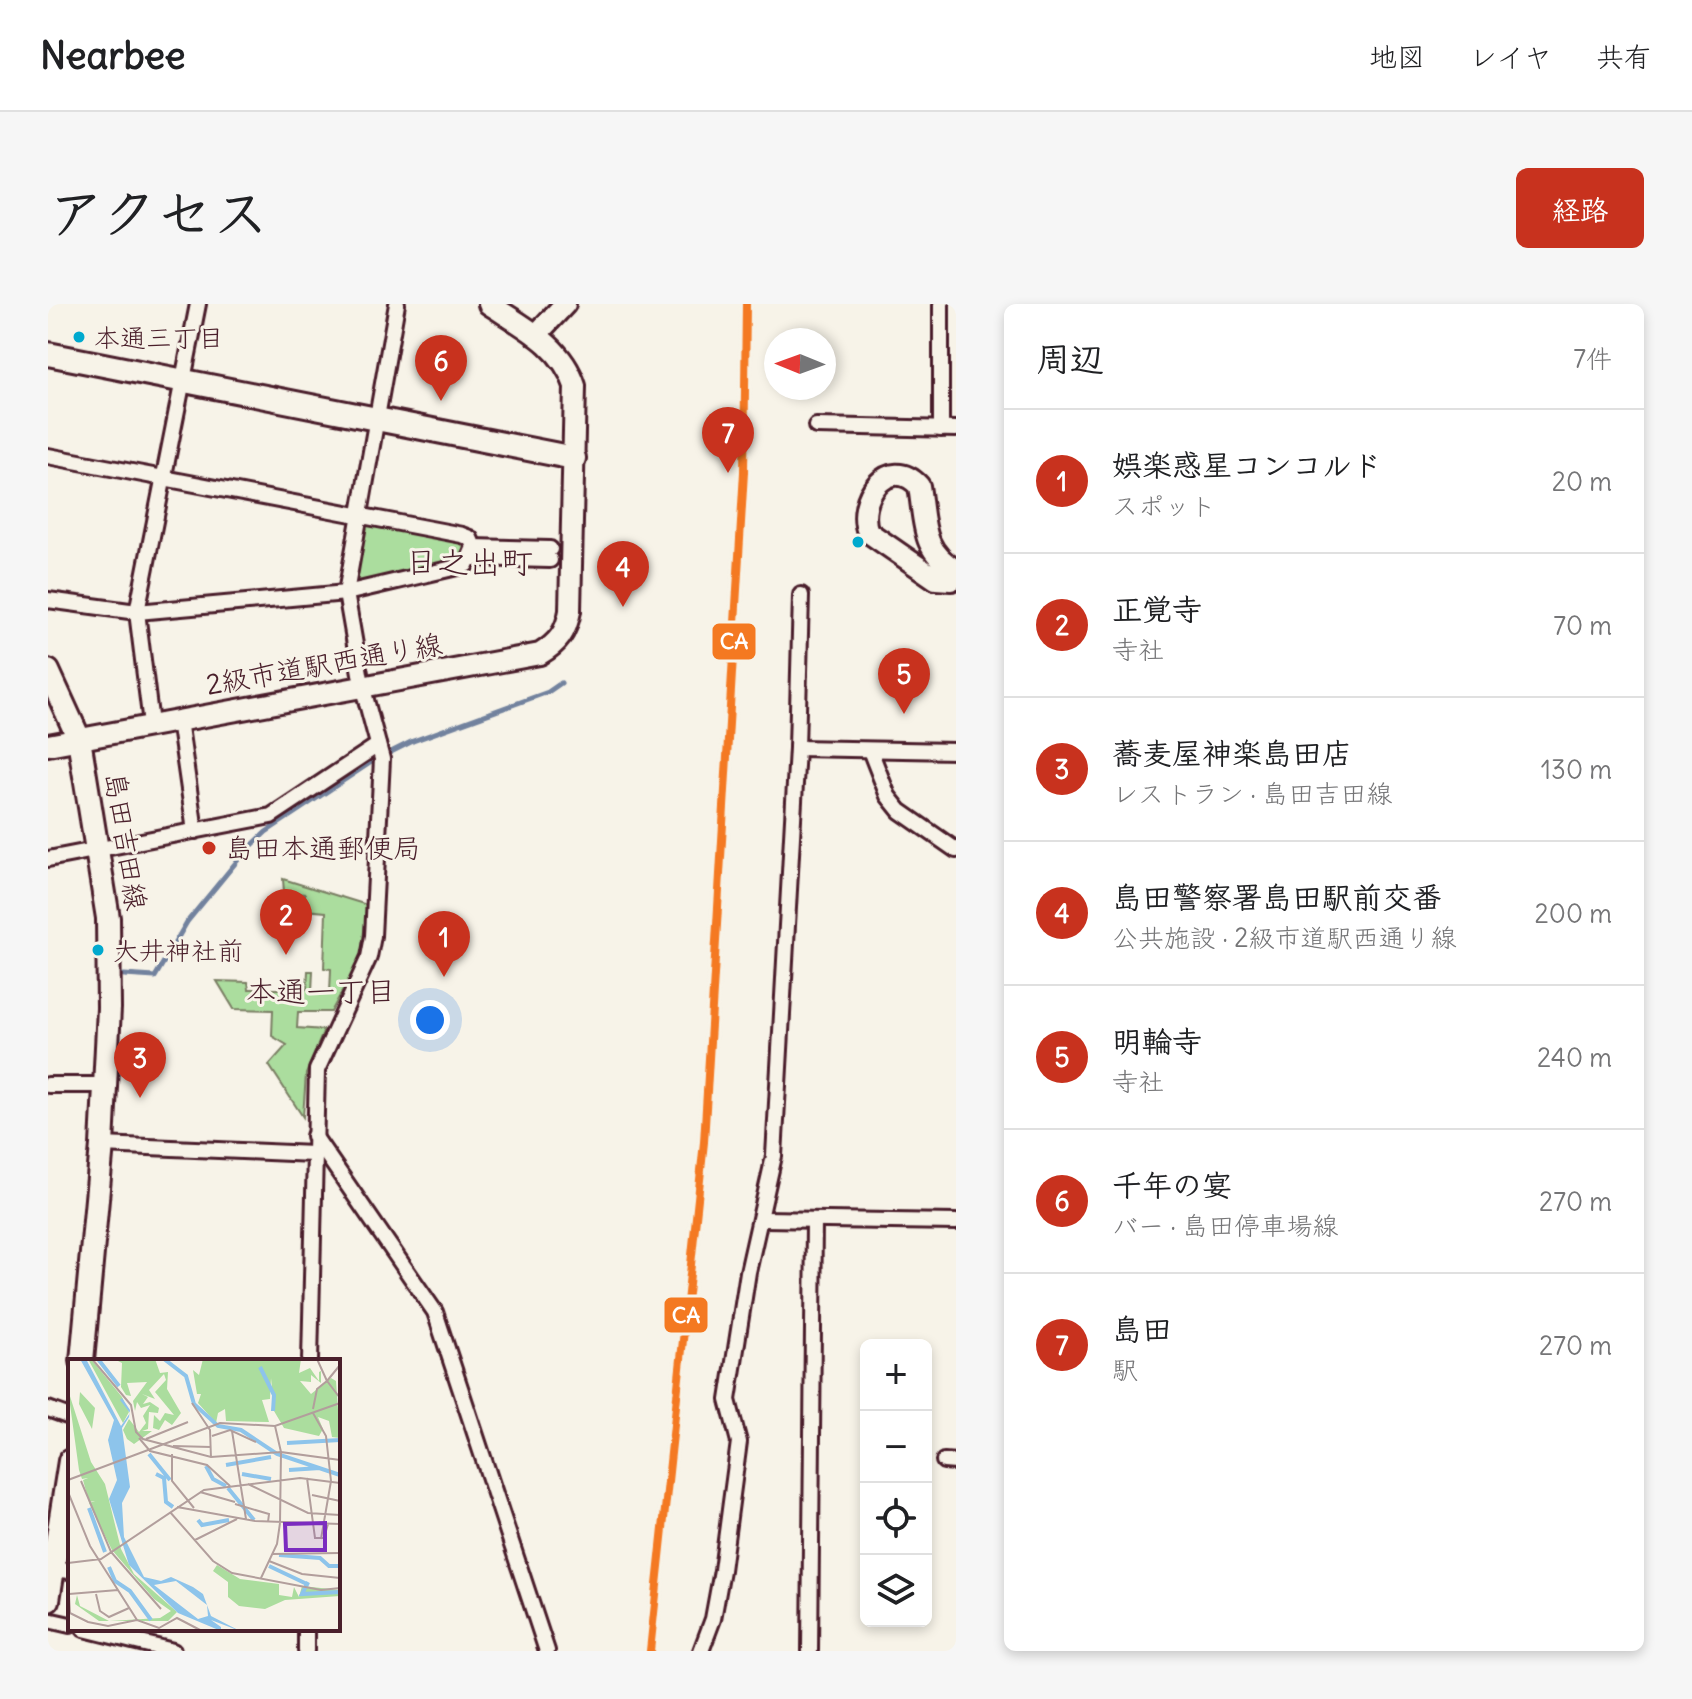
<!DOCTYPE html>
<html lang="ja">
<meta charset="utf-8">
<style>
body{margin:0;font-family:Delius,"Klee One",sans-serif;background:#f6f6f6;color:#202124}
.controls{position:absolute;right:24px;bottom:24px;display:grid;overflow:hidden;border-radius:12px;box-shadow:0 4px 12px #0003}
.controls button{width:72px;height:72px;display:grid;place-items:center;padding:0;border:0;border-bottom:2px solid #e0e0e0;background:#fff;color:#202124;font:40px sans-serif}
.compass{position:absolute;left:716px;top:24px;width:72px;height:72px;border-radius:50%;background:#fff;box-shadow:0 4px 12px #0003;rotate:271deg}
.you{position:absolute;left:382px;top:716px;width:28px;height:28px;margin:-20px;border:6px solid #fff;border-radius:50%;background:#1a73e8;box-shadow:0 0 0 12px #1a73e833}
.badge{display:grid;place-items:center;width:52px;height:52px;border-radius:50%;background:#c8321e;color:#fff;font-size:26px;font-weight:700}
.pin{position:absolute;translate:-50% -66px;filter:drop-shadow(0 2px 4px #0008)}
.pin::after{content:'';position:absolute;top:42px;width:28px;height:24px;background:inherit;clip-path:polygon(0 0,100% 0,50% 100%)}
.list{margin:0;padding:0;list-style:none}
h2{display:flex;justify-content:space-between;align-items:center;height:104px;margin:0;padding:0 32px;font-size:34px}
h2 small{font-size:26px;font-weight:400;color:#757577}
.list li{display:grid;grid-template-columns:52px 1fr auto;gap:24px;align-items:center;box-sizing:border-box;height:144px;padding:0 32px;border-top:2px solid #e0e0e0}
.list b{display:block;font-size:30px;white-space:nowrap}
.list p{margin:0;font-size:26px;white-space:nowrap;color:#757577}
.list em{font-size:26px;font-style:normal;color:#757577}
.icon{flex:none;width:44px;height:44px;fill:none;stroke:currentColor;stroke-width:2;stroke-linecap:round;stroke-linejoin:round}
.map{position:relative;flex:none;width:908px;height:1347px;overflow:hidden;border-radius:12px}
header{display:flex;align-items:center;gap:48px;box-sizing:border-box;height:112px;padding:0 40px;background:#fff;border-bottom:2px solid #e0e0e0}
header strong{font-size:38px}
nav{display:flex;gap:44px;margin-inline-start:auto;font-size:28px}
.intro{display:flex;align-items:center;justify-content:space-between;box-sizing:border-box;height:192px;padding:0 48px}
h1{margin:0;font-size:56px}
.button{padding:20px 36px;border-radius:12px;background:#c8321e;color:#fff;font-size:28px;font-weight:700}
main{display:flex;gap:48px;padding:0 48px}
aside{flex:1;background:#fff;border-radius:12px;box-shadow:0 4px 12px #0003}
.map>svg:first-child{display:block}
.green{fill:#abdd9e;stroke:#7a7e64;stroke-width:2}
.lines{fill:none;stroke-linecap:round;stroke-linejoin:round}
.stream{stroke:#72829e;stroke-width:5}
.street-casing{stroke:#4a1f2b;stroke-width:20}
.secondary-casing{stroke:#4a1f2b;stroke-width:26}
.primary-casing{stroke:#4a1f2b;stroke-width:28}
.street{stroke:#f7f3e8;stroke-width:14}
.secondary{stroke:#f7f3e8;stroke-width:20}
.primary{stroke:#f7f3e8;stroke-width:22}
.rail-1-casing{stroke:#f7f3e8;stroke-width:14}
.rail-1{stroke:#f47921;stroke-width:8}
.bus-dot{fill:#00a9ce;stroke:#f7f3e8;stroke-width:3}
.poi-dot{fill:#c8321e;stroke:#f7f3e8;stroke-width:3}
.labels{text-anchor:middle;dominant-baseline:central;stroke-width:6;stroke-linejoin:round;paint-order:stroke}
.bus-label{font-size:26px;fill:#4a1f2b;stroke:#f7f3e8;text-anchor:start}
.street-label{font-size:28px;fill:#4a1f2b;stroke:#f7f3e8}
.poi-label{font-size:28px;fill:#4a1f2b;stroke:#f7f3e8;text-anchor:start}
.neighbourhood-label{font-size:30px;fill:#4a1f2b;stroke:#f7f3e8}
.quarter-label{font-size:32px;fill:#4a1f2b;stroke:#f7f3e8}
.inset-river{fill:none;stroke:#8dc4eb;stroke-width:4}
.inset-road{fill:none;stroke:#b29e9c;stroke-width:2}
.view{fill:#7b2cbf;fill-opacity:0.15;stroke:#7b2cbf;stroke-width:4}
.inset-edge{fill:none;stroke:#4a1f2b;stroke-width:4}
.line-badge{stroke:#f7f3e8;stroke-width:3}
.badge-label{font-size:22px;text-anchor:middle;font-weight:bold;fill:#fff}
</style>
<header>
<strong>Nearbee</strong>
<nav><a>地図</a><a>レイヤ</a><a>共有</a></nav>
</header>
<div class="intro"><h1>アクセス</h1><a class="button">経路</a></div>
<main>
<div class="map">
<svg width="908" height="1347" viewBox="0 0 908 1347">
<rect width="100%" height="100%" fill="#f7f3e8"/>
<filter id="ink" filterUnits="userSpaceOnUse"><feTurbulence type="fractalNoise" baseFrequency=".0125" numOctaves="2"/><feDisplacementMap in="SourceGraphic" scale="16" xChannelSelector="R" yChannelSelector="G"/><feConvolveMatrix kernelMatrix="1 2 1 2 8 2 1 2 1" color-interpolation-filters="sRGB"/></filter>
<g filter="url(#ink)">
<!-- green -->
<g class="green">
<path d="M318 218 413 236 418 251 414 258 313 282 303 274Z"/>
<path d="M235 575 319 601 313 653 283 708H250L249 724 276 726 258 770 255 813 221 761 239 741 224 732 225 706 186 705 169 677 200 678 201 685H259L260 667H265L264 688 282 689 283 665 276 664 278 608 257 606V590L236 588Z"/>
</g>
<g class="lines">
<!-- stream -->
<path class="stream" d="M76 671 107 673 139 618 194 551 218 528 325 457 365 437 500 388 513 379"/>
<defs>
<g id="street">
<path d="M893 0V125"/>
<path d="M768 122 908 125"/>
<path d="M0 152 414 231 422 234 426 243 418 261 298 289 89 308 0 296"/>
<path d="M426 243 502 245"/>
<path d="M424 254 502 256"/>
<path d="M131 416 147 527"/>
<path d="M103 420 89 308 150 0"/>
<path d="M749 444 908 447"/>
<path d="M822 446 840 492 852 507 908 546"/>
<path d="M0 555 223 512 330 441"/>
<path d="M0 781H56"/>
<path d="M266 832 387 1008 499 1347"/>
<path d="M54 841 265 850"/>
<path d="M715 915 908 918"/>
<path d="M262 1057 269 766 321 653 325 632 334 455 314 381 298 289 349 0"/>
<path d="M0 1105 22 1113"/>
<path d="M896 1157 908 1158"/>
<path d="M5 1265 22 1267"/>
<path d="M0 1316 22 1321"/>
<path d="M36 1325 125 1347"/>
<path d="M258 1347V1325"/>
<path d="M653 1347 665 1315 674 1266 691 1138 680 1096 700 968 726 852 749 444 753 291"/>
<path d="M762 1347 766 917"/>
</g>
<g id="secondary">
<path d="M488 31 517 0"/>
<path d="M908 266C873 247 877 218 871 182 841 149 807 196 820 228L888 275 903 276 908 273"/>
<path d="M0 441 492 350C510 339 518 329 522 307L527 82C514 41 476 23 441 0"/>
</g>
<g id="primary">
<path d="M0 50 526 154"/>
<path d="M0 367 31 435 60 614 61 704 54 841 34 1057"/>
<path d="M0 1296 22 1157"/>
</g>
</defs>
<!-- street casing -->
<use href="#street" class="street-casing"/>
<!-- secondary casing -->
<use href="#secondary" class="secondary-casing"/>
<!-- primary casing -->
<use href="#primary" class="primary-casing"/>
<!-- street -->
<use href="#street" class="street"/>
<!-- secondary -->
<use href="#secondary" class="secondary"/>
<!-- primary -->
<use href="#primary" class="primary"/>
<defs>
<path id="rail-1" d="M602 1347 656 838 696 168 698 0"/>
</defs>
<!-- rail-1 casing -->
<use href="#rail-1" class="rail-1-casing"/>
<!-- rail-1 -->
<use href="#rail-1" class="rail-1"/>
</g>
</g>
<!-- markers -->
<g class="bus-dot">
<circle cx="31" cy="33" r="7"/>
<circle cx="810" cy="238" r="7"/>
<circle cx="50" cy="646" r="7"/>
</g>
<circle class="poi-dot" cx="161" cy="544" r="8"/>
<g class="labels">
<!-- bus labels -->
<g class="bus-label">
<text x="46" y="33">本通三丁目</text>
<text x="65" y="646">大井神社前</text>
</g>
<!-- street labels -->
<g class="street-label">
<text transform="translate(276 360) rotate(-10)">2級市道駅西通り線</text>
<text transform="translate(78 537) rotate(81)">島田吉田線</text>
</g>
<!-- poi labels -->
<g class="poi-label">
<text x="177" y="544">島田本通郵便局</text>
</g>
<!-- neighbourhood labels -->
<g class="neighbourhood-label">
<text x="273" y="687">本通一丁目</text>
</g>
<!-- quarter labels -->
<g class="quarter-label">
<text x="421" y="257">日之出町</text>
</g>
</g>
<!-- overview -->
<g transform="translate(20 1055)">
<rect width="272" height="272" fill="#f7f3e8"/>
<path d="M20 0H23L54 38 61 53 55 64ZM46 0H87L92 14 100 13 99 30 113 54 104 66 97 61 91 71 85 69 86 56 92 62 97 54 106 56 87 33 98 21 96 15 81 31 87 40 74 35 80 38 75 45 82 43 91 49 90 54 81 53 80 70 74 72H84L66 85 59 80 55 71 61 60 71 73 78 64 75 57 82 46 73 49 69 43 67 52 65 42 79 23 59 24 63 37 58 36 53 28 54 4ZM135 0H233L231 14 242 9 251 22V13L253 12V24L243 16V23L232 22 243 35 263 19 268 22 272 79 264 78 261 62 250 58 255 70 251 77 216 69 206 52 203 19 202 40 194 41 201 63 158 62 157 50 150 54 148 64 130 44 133 35H129L125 11 131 16ZM0 31 23 103 37 125 53 190 66 215 109 253 100 262H31L7 245 9 236 12 247 41 262 92 259 103 252 86 240 44 191 21 144 27 142 21 143 15 121 20 119 14 120 11 111ZM12 33 27 49 24 70 11 45ZM149 206 172 220 211 225V236L224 238 226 228 231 238 234 227 272 231V237L217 241 197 250 171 247 160 238V223L145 212Z" fill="#abdd9e"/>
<path d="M12 0H18L53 67 62 54 52 41 54 39 62 51 61 58 54 69 62 128 54 144 56 178 76 218 93 222 103 218 125 228 135 235 143 257 172 272 143 261 153 268V272L110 254 61 206 41 140 49 121 40 81 46 61ZM108 222 139 246 140 257 130 260 86 226Z" fill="#8dc4eb" fill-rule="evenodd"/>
<path class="inset-river" d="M30 0 51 27M96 0 118 17 126 45 150 67 173 71 209 95 272 116M192 8 206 36 205 52M219 84 272 81M81 95 102 121M158 106 203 98M138 107 145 120 158 127M221 111 252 109M88 115 96 119 98 143 105 148M174 115 203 120M160 129 186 161M21 149 37 193M130 161 134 166 161 161M211 196 252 199 261 207H272M201 207 241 226M41 208 47 222 62 232 83 261M240 223 234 235 272 233"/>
<path class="inset-road" d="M24 0 63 46 68 73 75 80 143 98 213 93 212 164M249 0 259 22 272 6M124 44 142 71 143 99M245 50 249 30 259 22 272 39M245 54 258 77 263 122M207 67 213 93 272 101M164 72 178 160M144 77 162 71 188 83M71 79 82 92 139 106 162 127M78 80 120 63M105 87 143 88M104 95V122L126 149M239 119 247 179H256L260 165M0 121 152 64 207 67 272 44M13 122 43 193 93 250M180 125 240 154 272 156M0 133 22 187 69 261M132 133 167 143M244 136 272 142M167 145 201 155 200 163M109 148 187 162 272 165M102 153 145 202 164 214 253 231 272 229M253 180 263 122M127 181 169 160M204 195 272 194M201 202 234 215 272 219M0 204 33 200 136 131 232 119 272 124M0 219 2 254 20 263 40 267 69 261 91 269 109 259 134 272M193 219 209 185 212 164M1 235 50 231M28 235 32 252 41 258 61 249"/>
<path class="view" d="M257 164V191H218L217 165Z"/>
<rect width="272" height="272" class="inset-edge"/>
</g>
<g class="line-badge">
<rect x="663" y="318" width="46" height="39" rx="8" fill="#f47921"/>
<rect x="615" y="992" width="46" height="38" rx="8" fill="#f47921"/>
</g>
<g class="badge-label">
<text x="686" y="345">CA</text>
<text x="638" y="1019">CA</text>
</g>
</svg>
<div class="controls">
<button>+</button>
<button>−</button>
<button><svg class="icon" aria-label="locate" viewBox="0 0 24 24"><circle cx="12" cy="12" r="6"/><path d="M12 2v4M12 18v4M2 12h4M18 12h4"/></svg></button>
<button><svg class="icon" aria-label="layers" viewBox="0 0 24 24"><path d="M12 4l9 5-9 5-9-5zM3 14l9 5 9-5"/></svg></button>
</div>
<svg class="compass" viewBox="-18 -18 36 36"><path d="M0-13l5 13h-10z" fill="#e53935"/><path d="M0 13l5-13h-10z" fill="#757577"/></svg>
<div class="you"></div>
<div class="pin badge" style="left:396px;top:673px">1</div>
<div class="pin badge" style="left:238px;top:651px">2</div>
<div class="pin badge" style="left:92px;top:794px">3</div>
<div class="pin badge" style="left:575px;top:303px">4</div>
<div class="pin badge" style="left:856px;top:410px">5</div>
<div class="pin badge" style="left:393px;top:97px">6</div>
<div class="pin badge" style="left:680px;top:169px">7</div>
</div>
<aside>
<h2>周辺<small>7件</small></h2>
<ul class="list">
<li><span class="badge">1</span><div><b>娯楽惑星コンコルド</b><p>スポット</p></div><em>20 m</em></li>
<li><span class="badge">2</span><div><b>正覚寺</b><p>寺社</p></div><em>70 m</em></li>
<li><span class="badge">3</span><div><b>蕎麦屋神楽島田店</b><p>レストラン · 島田吉田線</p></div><em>130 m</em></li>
<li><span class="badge">4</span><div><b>島田警察署島田駅前交番</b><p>公共施設 · 2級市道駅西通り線</p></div><em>200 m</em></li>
<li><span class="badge">5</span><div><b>明輪寺</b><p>寺社</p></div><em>240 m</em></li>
<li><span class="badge">6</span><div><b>千年の宴</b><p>バー · 島田停車場線</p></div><em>270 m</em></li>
<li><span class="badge">7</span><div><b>島田</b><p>駅</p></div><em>270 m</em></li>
</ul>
</aside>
</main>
